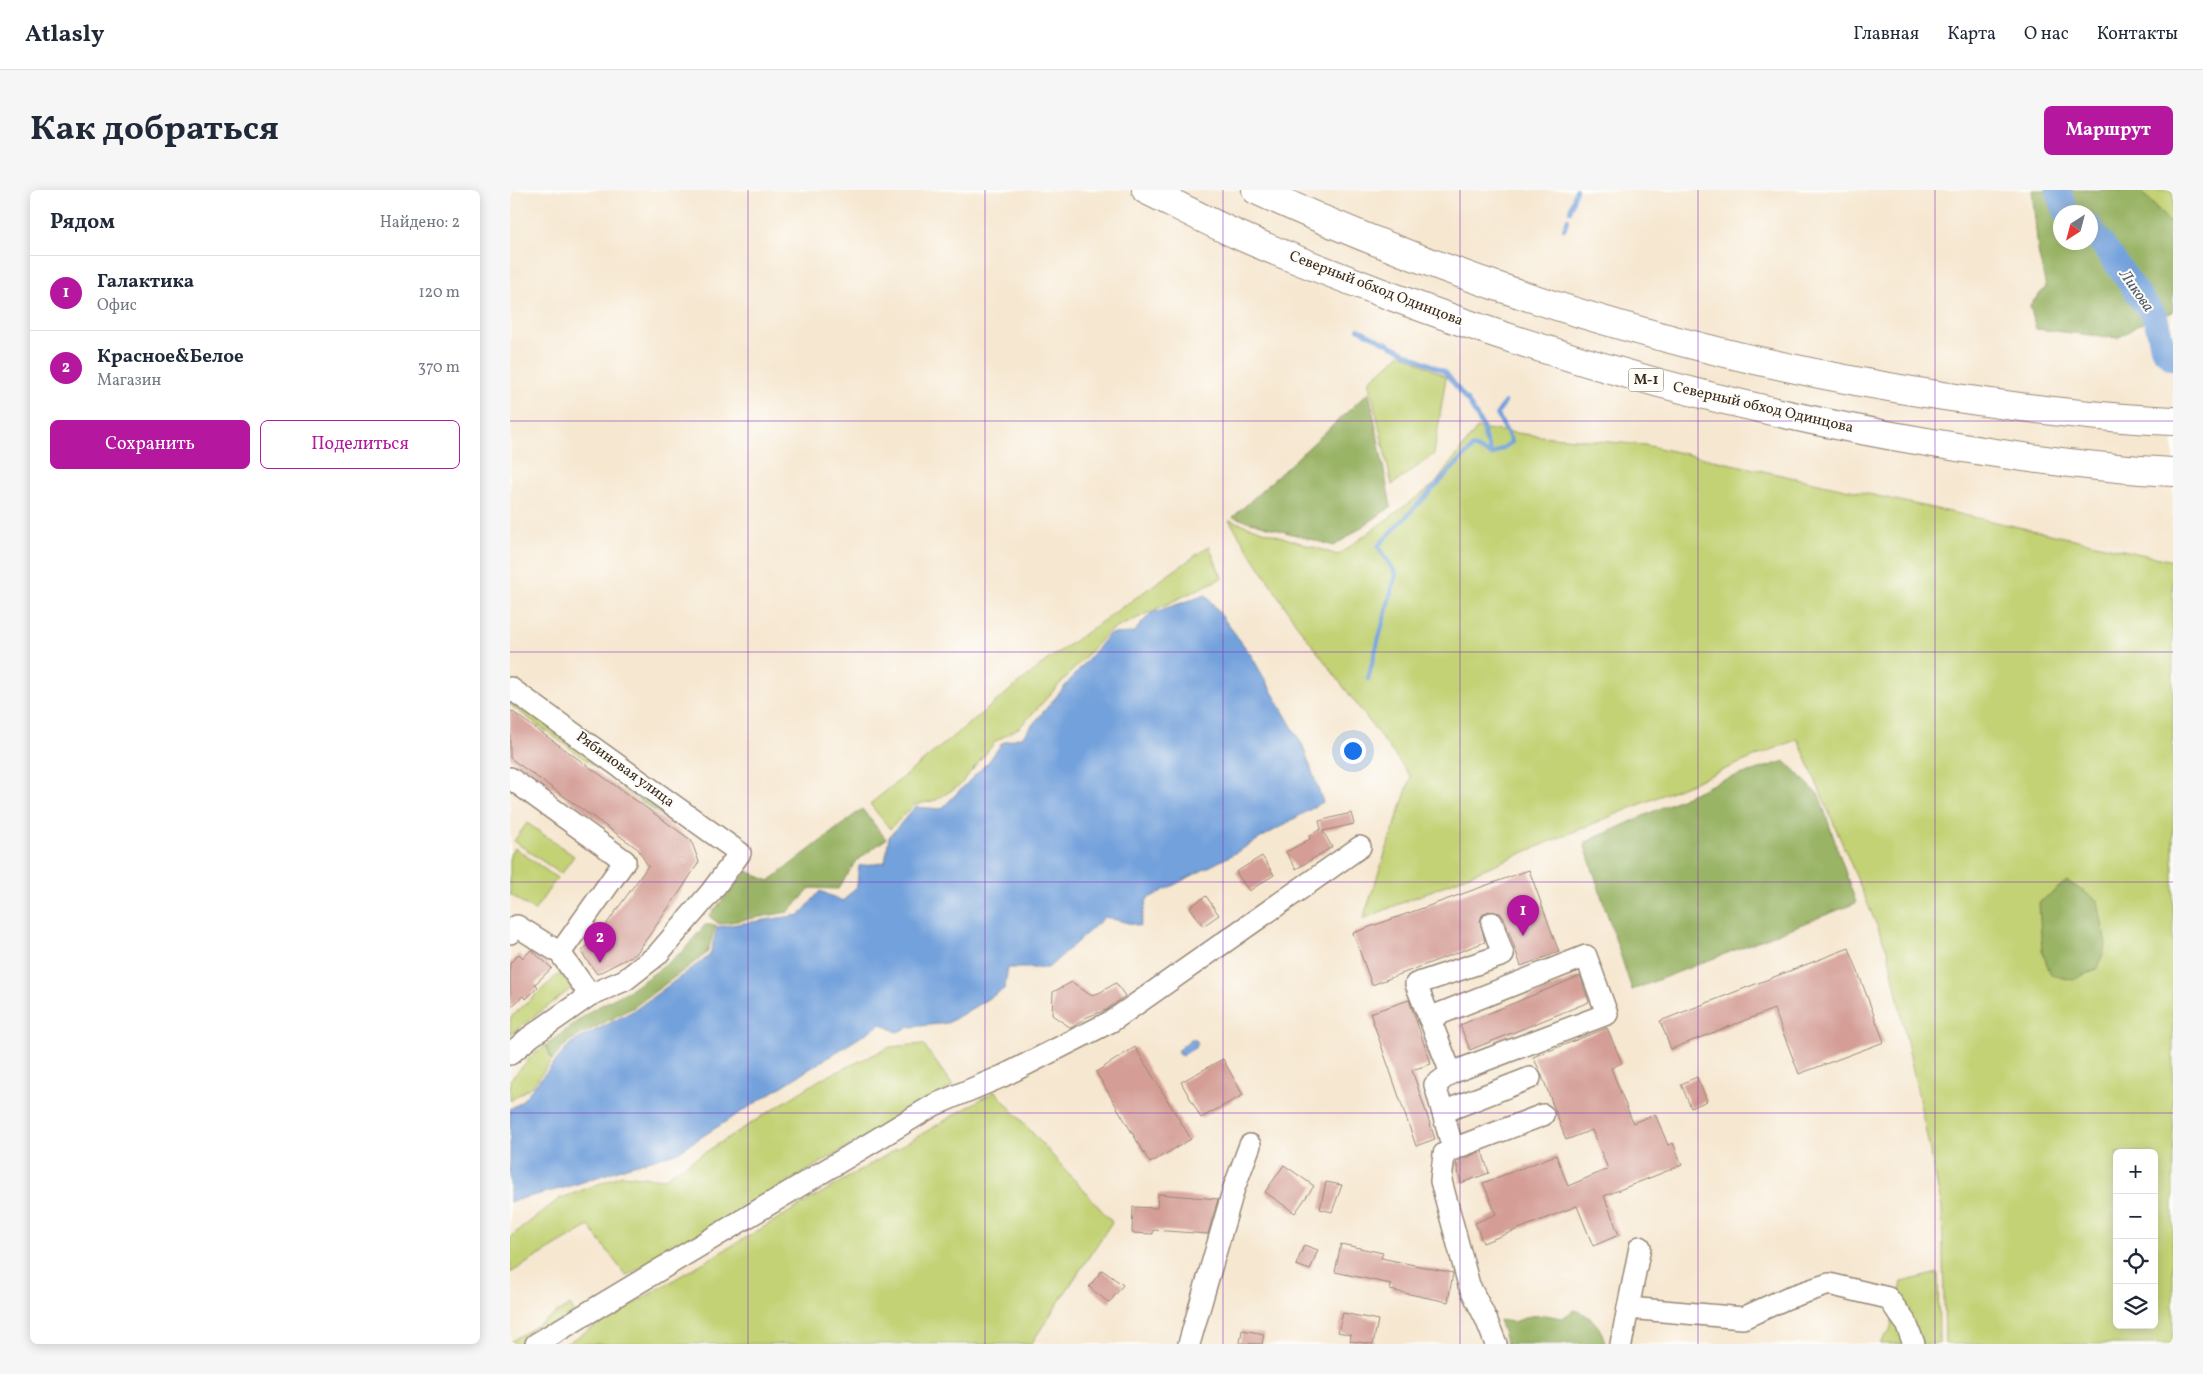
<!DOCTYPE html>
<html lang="ru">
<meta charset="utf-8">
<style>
body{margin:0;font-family:Vollkorn,serif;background:#f6f6f7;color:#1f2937}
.controls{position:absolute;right:15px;bottom:15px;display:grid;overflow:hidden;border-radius:8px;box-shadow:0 2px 12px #0003}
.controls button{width:45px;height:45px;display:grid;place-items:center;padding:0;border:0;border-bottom:1px solid #e0e1e3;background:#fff;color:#1f2937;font:25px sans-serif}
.compass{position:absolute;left:1543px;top:15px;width:45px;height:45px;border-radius:50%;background:#fff;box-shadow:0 2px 12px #0003;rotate:216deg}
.you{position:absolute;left:842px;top:560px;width:18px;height:18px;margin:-12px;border:4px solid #fff;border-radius:50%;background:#1a73e8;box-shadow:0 0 0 8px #1a73e833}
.badge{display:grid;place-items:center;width:32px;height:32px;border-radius:50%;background:#b5179e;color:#fff;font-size:16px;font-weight:700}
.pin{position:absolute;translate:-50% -41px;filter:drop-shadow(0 1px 2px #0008)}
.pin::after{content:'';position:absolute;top:26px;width:18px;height:15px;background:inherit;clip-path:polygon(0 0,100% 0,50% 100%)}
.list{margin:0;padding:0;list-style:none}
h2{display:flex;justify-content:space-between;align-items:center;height:65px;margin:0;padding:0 20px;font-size:21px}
h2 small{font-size:16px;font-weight:400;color:#747a83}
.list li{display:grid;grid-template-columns:32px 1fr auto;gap:15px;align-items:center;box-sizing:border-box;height:75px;padding:0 20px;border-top:1px solid #e0e1e3}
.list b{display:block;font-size:19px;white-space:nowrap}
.list p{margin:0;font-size:16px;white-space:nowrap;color:#747a83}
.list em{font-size:16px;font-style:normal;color:#747a83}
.actions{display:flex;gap:10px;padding:15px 20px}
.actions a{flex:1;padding:11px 0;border:1px solid #b5179e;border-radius:8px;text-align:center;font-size:18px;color:#b5179e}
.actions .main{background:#b5179e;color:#fff}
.icon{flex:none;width:28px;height:28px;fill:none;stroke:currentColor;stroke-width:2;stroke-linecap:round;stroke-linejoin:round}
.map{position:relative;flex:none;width:1663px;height:1154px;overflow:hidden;border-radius:8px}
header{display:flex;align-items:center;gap:30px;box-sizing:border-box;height:70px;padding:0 25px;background:#fff;border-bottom:1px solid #e0e1e3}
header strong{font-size:24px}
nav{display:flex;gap:28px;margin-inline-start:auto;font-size:18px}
.intro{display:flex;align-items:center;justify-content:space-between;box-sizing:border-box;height:120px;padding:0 30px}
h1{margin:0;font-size:35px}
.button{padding:12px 22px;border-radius:8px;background:#b5179e;color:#fff;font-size:18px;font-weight:700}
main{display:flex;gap:30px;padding:0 30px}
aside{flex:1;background:#fff;border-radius:8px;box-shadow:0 2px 12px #0003}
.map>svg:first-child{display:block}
.green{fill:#c3d274;stroke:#7f7e49;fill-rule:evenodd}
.forest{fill:#9ab466;stroke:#6a6f42;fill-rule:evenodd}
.water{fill:#73a1dc;stroke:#57667d}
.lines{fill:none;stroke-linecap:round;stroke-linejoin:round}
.stream{stroke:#73a1dc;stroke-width:4.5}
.river{stroke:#73a1dc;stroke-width:25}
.building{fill:#d49e96}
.minor-casing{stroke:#988877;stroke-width:24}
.highway-casing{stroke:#988877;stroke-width:30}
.minor{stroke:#fff;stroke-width:21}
.highway{stroke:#fff;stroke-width:28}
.grid{fill:none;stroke:#7b2cbf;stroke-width:1;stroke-opacity:0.55}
.labels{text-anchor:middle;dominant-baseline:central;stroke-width:4;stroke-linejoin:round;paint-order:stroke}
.shield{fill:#fdfcf7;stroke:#75695f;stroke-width:1}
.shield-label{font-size:14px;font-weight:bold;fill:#3b2a1e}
.street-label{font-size:15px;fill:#3b2a1e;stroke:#fdfcf7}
.water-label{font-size:16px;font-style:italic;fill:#515a6a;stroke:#fdfcf7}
</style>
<header>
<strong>Atlasly</strong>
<nav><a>Главная</a><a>Карта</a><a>О нас</a><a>Контакты</a></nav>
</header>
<div class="intro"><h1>Как добраться</h1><a class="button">Маршрут</a></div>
<main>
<aside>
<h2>Рядом<small>Найдено: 2</small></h2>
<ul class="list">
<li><span class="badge">1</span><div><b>Галактика</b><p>Офис</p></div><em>120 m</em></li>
<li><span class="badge">2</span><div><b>Красное&amp;Белое</b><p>Магазин</p></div><em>370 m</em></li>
</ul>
<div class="actions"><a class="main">Сохранить</a><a>Поделиться</a></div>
</aside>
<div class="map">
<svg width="1663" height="1154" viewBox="0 0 1663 1154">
<rect width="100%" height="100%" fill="#fdfcf7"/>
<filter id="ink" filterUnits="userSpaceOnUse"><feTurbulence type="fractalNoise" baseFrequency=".02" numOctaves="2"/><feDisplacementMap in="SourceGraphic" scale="10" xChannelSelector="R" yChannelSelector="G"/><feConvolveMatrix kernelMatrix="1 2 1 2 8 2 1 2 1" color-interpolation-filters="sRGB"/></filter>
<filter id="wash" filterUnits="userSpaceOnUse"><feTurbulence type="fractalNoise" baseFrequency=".0096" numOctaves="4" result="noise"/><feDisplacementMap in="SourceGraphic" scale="20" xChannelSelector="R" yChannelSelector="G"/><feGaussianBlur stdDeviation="1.12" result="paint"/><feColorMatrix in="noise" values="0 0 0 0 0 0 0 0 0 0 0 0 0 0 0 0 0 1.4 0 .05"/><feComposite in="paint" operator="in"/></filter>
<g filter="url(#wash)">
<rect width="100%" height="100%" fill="#f6e7d0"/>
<!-- green -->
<g class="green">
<path d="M1630 0H1663V36Z"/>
<path d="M892 163 936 187 924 264 882 295 859 191Z"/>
<path d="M967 238 1030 246 1135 255 1663 371V1154H1435L1432 1018 1378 762 1288 549 853 729 901 587 785 432 719 330 828 365 925 294ZM1607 963H1644V1135H1607Z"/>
<path d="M699 356 712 388 598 442 510 537 486 551 450 595 426 610 404 615 380 639 360 614 536 471Z"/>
<path d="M0 502 117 587 111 595 0 515Z"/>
<path d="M17 633 64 666 51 684 4 651Z"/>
<path d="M5 658 47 688 24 721 0 704V664Z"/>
<path d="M50 783 63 797 0 845V828Z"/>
<path d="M413 854 443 896 116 1086 79 1036 0 1083V1047L49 1009 112 985 153 989 311 889 380 857Z"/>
<path d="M36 855 42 870 23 895 0 911V890L22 866Z"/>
<path d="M485 901 602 1032 521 1154H55Z"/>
<path d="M1428 1083 1429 1154H1370L1380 1140 1392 1092Z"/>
<path d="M60 1115 65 1122 12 1154H0V1152Z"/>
</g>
<!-- forest -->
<g class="forest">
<path d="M1522 0H1630L1663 36V122L1630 134 1608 148 1526 139 1520 115 1536 97 1528 61ZM1550 22H1580V52H1550Z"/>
<path d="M859 202 881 317 824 356 723 327Z"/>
<path d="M1275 571 1309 605 1346 713 1122 800 1074 653 1210 591Z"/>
<path d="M117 590 167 625 162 633 112 598Z"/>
<path d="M352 619 376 649 346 671 328 699 301 698 278 722 209 734 199 726 237 681 259 691Z"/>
<path d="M1557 691 1588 711 1596 755 1588 778 1563 790 1541 785 1532 761 1529 713Z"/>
<path d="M195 735H206L197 763 124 817 59 851 42 870 36 855 82 820 120 800 150 779 173 761Z"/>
<path d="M1065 1120C1081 1126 1092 1136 1095 1154H997L989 1130 1004 1132 1020 1126 1035 1125 1052 1128Z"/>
</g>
<!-- water -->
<g class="water">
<path d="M696 405 741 465 793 556 813 612 720 666 637 709 630 736 595 727 538 778H498L494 799 438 833 401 837 387 842 371 834 166 963 120 976 58 997 2 1011 0 1013V919L10 913 61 853 125 820 200 765 207 737 290 725 310 701 333 711 347 696 349 676 375 672 379 647 405 617 431 619 479 571 492 553 513 546 599 444 623 443 641 423Z"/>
<path d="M681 849H685L688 853 686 857 672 866 668 864V860Z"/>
</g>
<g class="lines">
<!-- stream -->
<g class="stream">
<path d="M1060 21 1066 0"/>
<path d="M1054 39 1058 29"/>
<path d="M848 139 935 182 959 213 973 237 975 248 982 265"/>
<path d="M1649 147 1663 150"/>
<path d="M858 489 886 384 868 356 963 257 982 265 1002 252 987 224 995 212"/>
</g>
<!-- river -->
<g class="river">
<path d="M1548 0 1556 22"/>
<path d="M1580 37 1646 129 1653 159 1663 168"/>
</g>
</g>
<g id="blocks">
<!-- building -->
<g class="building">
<path d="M0 520 181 650 189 672 171 700 126 764 87 784 71 762 93 739 138 676 128 659 0 568Z"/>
<path d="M841 623 844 634 813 641 822 657 786 679 776 662 800 649 799 646 811 639 809 631Z"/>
<path d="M752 666 764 685 739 701 726 682Z"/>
<path d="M1019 680 1049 762 1011 776 994 728 990 723 978 721 972 725 970 731 975 752 862 795 843 743Z"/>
<path d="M696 706 709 725 693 736 680 717Z"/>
<path d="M1339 758 1374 852 1289 884 1264 819 1161 859 1150 831Z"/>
<path d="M21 760 42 778 25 794 28 797 16 809 13 806 0 818V773L9 764 13 768Z"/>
<path d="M1070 786 1079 812 960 860 950 835Z"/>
<path d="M562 792 580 805 589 803 606 793 615 806 596 820 577 827 561 838 542 825 543 802Z"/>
<path d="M899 810 921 874 902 880 925 949 906 956 860 823Z"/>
<path d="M1097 838 1112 873 1101 878 1123 933 1145 924 1158 955 1163 953 1172 975 1094 1006 1109 1045 1083 1056 1067 1016 973 1053 965 1033 986 1024 973 993 1046 965 1058 996 1098 979 1082 940 1056 950 1031 883 1023 867Z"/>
<path d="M625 857 681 949 640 973 586 882Z"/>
<path d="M713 869 733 905 691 928 671 892Z"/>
<path d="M1187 887 1197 911 1181 918 1171 894Z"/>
<path d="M972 961 979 983 951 993 946 972Z"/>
<path d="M774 975 804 996 785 1023 755 1002Z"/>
<path d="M816 992 832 995 822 1022 810 1019Z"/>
<path d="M648 1004 708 1009 698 1044 643 1040V1044L622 1043 623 1017 647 1018Z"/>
<path d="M831 1054 873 1063 871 1068 943 1083 938 1112 880 1100 881 1094 825 1082Z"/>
<path d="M794 1055 808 1060 800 1080 786 1075Z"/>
<path d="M592 1080 613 1095 599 1113 579 1097Z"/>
<path d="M833 1123 868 1130 863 1154 840 1151 841 1145 828 1142Z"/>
<path d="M732 1140 754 1144 752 1154 730 1153Z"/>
</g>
</g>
</g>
<g filter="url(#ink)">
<use href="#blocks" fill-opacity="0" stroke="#988877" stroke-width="1"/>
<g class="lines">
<defs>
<g id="minor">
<path d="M0 498 230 663 201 702 147 765 115 790 80 805 20 847 0 864"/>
<path d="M0 588 115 671 50 763"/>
<path d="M982 733 993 765 906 794 941 883 925 895 943 959 934 964 931 991 959 1095 976 1129 986 1154"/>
<path d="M0 743 7 736 50 763 80 805"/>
<path d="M919 828 1076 766 1097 824 941 883"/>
<path d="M933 922 1020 888"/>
<path d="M943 959 1033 925"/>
<path d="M1118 1118 1233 1128 1277 1108 1319 1094 1378 1108 1396 1133 1404 1154"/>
<path d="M26 1154 424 915 493 886 602 831 850 657"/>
<path d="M679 1154 724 998 740 955"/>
<path d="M1111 1154 1130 1057"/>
</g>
<g id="highway">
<path d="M636 0C667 15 697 31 728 45 777 67 828 86 878 105 1053 171 1233 221 1417 252 1499 266 1581 278 1663 282"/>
<path d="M746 0C966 101 1201 171 1440 207 1514 218 1588 228 1663 231"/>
</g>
</defs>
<!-- minor casing -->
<use href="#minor" class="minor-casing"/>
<!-- highway casing -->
<use href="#highway" class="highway-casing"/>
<!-- minor -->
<use href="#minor" class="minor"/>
<!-- highway -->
<use href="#highway" class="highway"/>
</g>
</g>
<!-- grid -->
<path class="grid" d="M238 0V1154M475 0V1154M713 0V1154M950 0V1154M1188 0V1154M1425 0V1154M0 231H1663M0 462H1663M0 692H1663M0 923H1663"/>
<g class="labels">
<!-- shield labels -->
<rect class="shield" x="1118.5" y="178.5" width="35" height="23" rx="4"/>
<g class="shield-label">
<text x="1136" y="190">М-1</text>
</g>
<!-- street labels -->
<g class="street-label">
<text transform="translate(866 99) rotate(21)">Северный обход Одинцова</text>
<text transform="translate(1253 218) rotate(13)">Северный обход Одинцова</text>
<text transform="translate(115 580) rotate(36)">Рябиновая улица</text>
</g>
<!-- water labels -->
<g class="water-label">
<text transform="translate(1626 101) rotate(55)">Ликова</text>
</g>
</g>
</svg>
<div class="controls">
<button>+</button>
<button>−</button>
<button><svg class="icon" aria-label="locate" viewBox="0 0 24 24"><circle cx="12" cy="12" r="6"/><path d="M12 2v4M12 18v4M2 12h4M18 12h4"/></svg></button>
<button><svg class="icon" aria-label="layers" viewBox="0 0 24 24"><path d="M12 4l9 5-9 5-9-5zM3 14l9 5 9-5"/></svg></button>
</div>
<svg class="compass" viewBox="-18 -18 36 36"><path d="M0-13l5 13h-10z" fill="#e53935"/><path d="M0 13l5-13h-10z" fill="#747a83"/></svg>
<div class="you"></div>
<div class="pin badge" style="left:1013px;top:746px">1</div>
<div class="pin badge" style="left:90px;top:773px">2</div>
</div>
</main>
